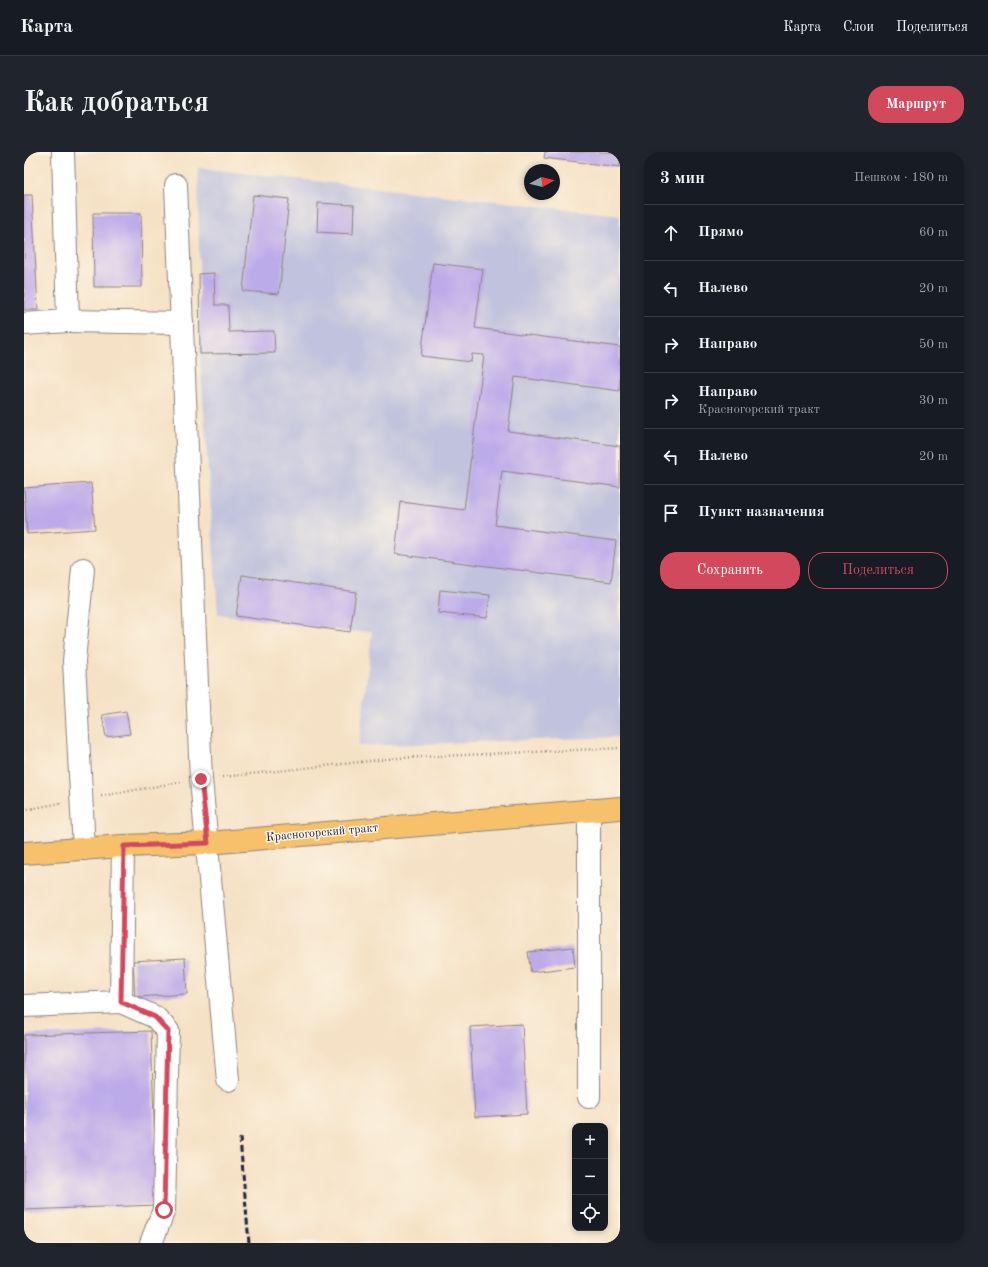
<!DOCTYPE html>
<html lang="ru">
<meta charset="utf-8">
<style>
body{margin:0;font-family:"Old Standard TT",serif;background:#20242c;color:#f1f3f6}
.controls{position:absolute;right:12px;bottom:12px;display:grid;overflow:hidden;border-radius:8px;box-shadow:0 2px 6px #0003}
.controls button{width:36px;height:36px;display:grid;place-items:center;padding:0;border:0;border-bottom:1px solid #363941;background:#171b24;color:#f1f3f6;font:20px sans-serif}
.compass{position:absolute;left:500px;top:12px;width:36px;height:36px;border-radius:50%;background:#171b24;box-shadow:0 2px 6px #0003;rotate:82deg}
.stop{position:absolute;width:12px;height:12px;margin:-9px;border:3px solid #d1495b;border-radius:50%;background:#fff}
.stop.end{background:#d1495b;border-color:#fff;box-shadow:0 1px 4px #0008}
.list{margin:0;padding:0;list-style:none}
h2{display:flex;justify-content:space-between;align-items:center;height:52px;margin:0;padding:0 16px;font-size:17px}
h2 small{font-size:13px;font-weight:400;color:#9ea1a6}
.list li{display:grid;grid-template-columns:26px 1fr auto;gap:12px;align-items:center;box-sizing:border-box;height:56px;padding:0 16px;border-top:1px solid #363941}
.list b{display:block;font-size:15px;white-space:nowrap}
.list p{margin:0;font-size:13px;white-space:nowrap;color:#9ea1a6}
.list em{font-size:13px;font-style:normal;color:#9ea1a6}
.actions{display:flex;gap:8px;padding:12px 16px}
.actions a{flex:1;padding:9px 0;border:1px solid #d1495b;border-radius:16px;text-align:center;font-size:14px;color:#d1495b}
.actions .main{background:#d1495b;color:#fff}
.icon{flex:none;width:22px;height:22px;fill:none;stroke:currentColor;stroke-width:2;stroke-linecap:round;stroke-linejoin:round}
.map{position:relative;flex:none;width:596px;height:1091px;overflow:hidden;border-radius:16px}
header{display:flex;align-items:center;gap:24px;box-sizing:border-box;height:56px;padding:0 20px;background:#171b24;border-bottom:1px solid #363941}
header strong{font-size:19px}
nav{display:flex;gap:22px;margin-inline-start:auto;font-size:14px}
.intro{display:flex;align-items:center;justify-content:space-between;box-sizing:border-box;height:96px;padding:0 24px}
h1{margin:0;font-size:28px}
.button{padding:10px 18px;border-radius:16px;background:#d1495b;color:#fff;font-size:14px;font-weight:700}
main{display:flex;gap:24px;padding:0 24px}
aside{flex:1;background:#171b24;border-radius:16px;box-shadow:0 2px 6px #0003}
.map>svg:first-child{display:block}
.industrial{fill:#c1c2dd}
.building{fill:#bcabe9}
.lines{fill:none;stroke-linecap:round;stroke-linejoin:round}
.minor-casing{stroke:#8c8280;stroke-width:24}
.major-casing{stroke:#8c8280;stroke-width:24}
.path{stroke:#8c8280;stroke-width:2.5;stroke-dasharray:1 3;stroke-linecap:butt}
.minor{stroke:#fff;stroke-width:22}
.major{stroke:#f6c16b;stroke-width:22}
.rail{stroke:#22223b;stroke-width:3;stroke-dasharray:6 3;stroke-linecap:butt}
.route{stroke:#d1495b;stroke-width:5}
.labels{text-anchor:middle;dominant-baseline:central;stroke-width:3;stroke-linejoin:round;paint-order:stroke}
.street-label{font-size:12px;fill:#22223b;stroke:#fcf5e5}
</style>
<header>
<strong>Карта</strong>
<nav><a>Карта</a><a>Слои</a><a>Поделиться</a></nav>
</header>
<div class="intro"><h1>Как добраться</h1><a class="button">Маршрут</a></div>
<main>
<div class="map">
<svg width="596" height="1091" viewBox="0 0 596 1091">
<rect width="100%" height="100%" fill="#fcf5e5"/>
<filter id="ink" filterUnits="userSpaceOnUse"><feTurbulence type="fractalNoise" baseFrequency=".025" numOctaves="2"/><feDisplacementMap in="SourceGraphic" scale="8" xChannelSelector="R" yChannelSelector="G"/><feConvolveMatrix kernelMatrix="1 2 1 2 8 2 1 2 1" color-interpolation-filters="sRGB"/></filter>
<filter id="wash" filterUnits="userSpaceOnUse"><feTurbulence type="fractalNoise" baseFrequency=".012" numOctaves="4" result="noise"/><feDisplacementMap in="SourceGraphic" scale="16" xChannelSelector="R" yChannelSelector="G"/><feGaussianBlur stdDeviation="0.9" result="paint"/><feColorMatrix in="noise" values="0 0 0 0 0 0 0 0 0 0 0 0 0 0 0 0 0 1.4 0 .05"/><feComposite in="paint" operator="in"/></filter>
<g filter="url(#wash)">
<rect width="100%" height="100%" fill="#f5e1c5"/>
<!-- industrial -->
<path class="industrial" d="M174 16 596 63V585L335 594 348 479 326 480 194 462 176 202Z"/>
<g id="blocks">
<!-- building -->
<g class="building">
<path d="M521 0H596V15L520 6Z"/>
<path d="M0 43H8L14 158H0Z"/>
<path d="M229 43 265 47 255 142 219 139Z"/>
<path d="M294 51 330 53 329 82 293 80Z"/>
<path d="M69 61H117L118 135H70Z"/>
<path d="M409 111 459 117 451 176 596 195V239L491 225 484 279 596 294V335L478 319 471 373 592 389 587 430 371 402 377 350 440 358 460 203 448 202 447 210 397 204Z"/>
<path d="M190 121 191 153H204L205 180 250 179 251 201 176 202 175 122Z"/>
<path d="M67 331 71 377 3 382 0 336Z"/>
<path d="M218 423 332 440 326 480 212 464Z"/>
<path d="M416 438 466 443 463 466 414 461Z"/>
<path d="M102 559 106 582 82 585 78 563Z"/>
<path d="M549 795 551 815 507 820 504 800Z"/>
<path d="M161 806 163 842 111 845 109 809Z"/>
<path d="M498 872 503 962 451 965 446 875Z"/>
<path d="M127 879 133 1053 0 1058V883Z"/>
</g>
</g>
</g>
<g filter="url(#ink)">
<use href="#blocks" fill-opacity="0" stroke="#8c8280" stroke-width="1"/>
<g class="lines">
<defs>
<g id="minor">
<path d="M39 0 44 169 158 171"/>
<path d="M152 33 177 627 204 928"/>
<path d="M0 172 44 169"/>
<path d="M59 417 50 509 60 697"/>
<path d="M565 658V945"/>
<path d="M97 850 131 865 144 879 140 1058 127 1091"/>
<path d="M0 854 97 850 99 694"/>
</g>
<path id="major" d="M0 701 99 694 184 691 596 656"/>
</defs>
<!-- minor casing -->
<use href="#minor" class="minor-casing"/>
<!-- major casing -->
<use href="#major" class="major-casing"/>
<!-- path -->
<g class="path">
<path d="M198 625 374 606 596 596"/>
<path d="M77 644 157 630"/>
<path d="M0 658 37 651"/>
</g>
<!-- minor -->
<use href="#minor" class="minor"/>
<!-- major -->
<use href="#major" class="major"/>
<!-- rail -->
<path class="rail" d="M216 986 225 1091"/>
</g>
</g>
<g class="lines" filter="url(#ink)">
<!-- route -->
<path class="route" d="M140 1058 144 879 131 865 97 850 100 694 184 691 177 627"/>
</g>
<g class="labels">
<!-- street labels -->
<g class="street-label">
<text transform="translate(298 681) rotate(-5)">Красногорский тракт</text>
</g>
</g>
</svg>
<div class="controls">
<button>+</button>
<button>−</button>
<button><svg class="icon" aria-label="locate" viewBox="0 0 24 24"><circle cx="12" cy="12" r="6"/><path d="M12 2v4M12 18v4M2 12h4M18 12h4"/></svg></button>
</div>
<svg class="compass" viewBox="-18 -18 36 36"><path d="M0-13l5 13h-10z" fill="#e53935"/><path d="M0 13l5-13h-10z" fill="#9ea1a6"/></svg>
<div class="stop" style="left:140px;top:1058px"></div>
<div class="stop end" style="left:177px;top:627px"></div>
</div>
<aside>
<h2>3 мин<small>Пешком · 180 m</small></h2>
<ul class="list">
<li><svg class="icon" aria-label="ahead" viewBox="0 0 24 24"><path d="M12 20V5M6 11l6-6 6 6"/></svg><div><b>Прямо</b></div><em>60 m</em></li>
<li><svg class="icon" aria-label="left" viewBox="0 0 24 24"><path d="M17 20v-9H6M10 6l-5 5 5 5"/></svg><div><b>Налево</b></div><em>20 m</em></li>
<li><svg class="icon" aria-label="right" viewBox="0 0 24 24"><path d="M7 20v-9h11M14 6l5 5-5 5"/></svg><div><b>Направо</b></div><em>50 m</em></li>
<li><svg class="icon" aria-label="right" viewBox="0 0 24 24"><path d="M7 20v-9h11M14 6l5 5-5 5"/></svg><div><b>Направо</b><p>Красногорский тракт</p></div><em>30 m</em></li>
<li><svg class="icon" aria-label="left" viewBox="0 0 24 24"><path d="M17 20v-9H6M10 6l-5 5 5 5"/></svg><div><b>Налево</b></div><em>20 m</em></li>
<li><svg class="icon" aria-label="arrive" viewBox="0 0 24 24"><path d="M6 21V4h12l-3 4 3 4H6"/></svg><div><b>Пункт назначения</b></div></li>
</ul>
<div class="actions"><a class="main">Сохранить</a><a>Поделиться</a></div>
</aside>
</main>
